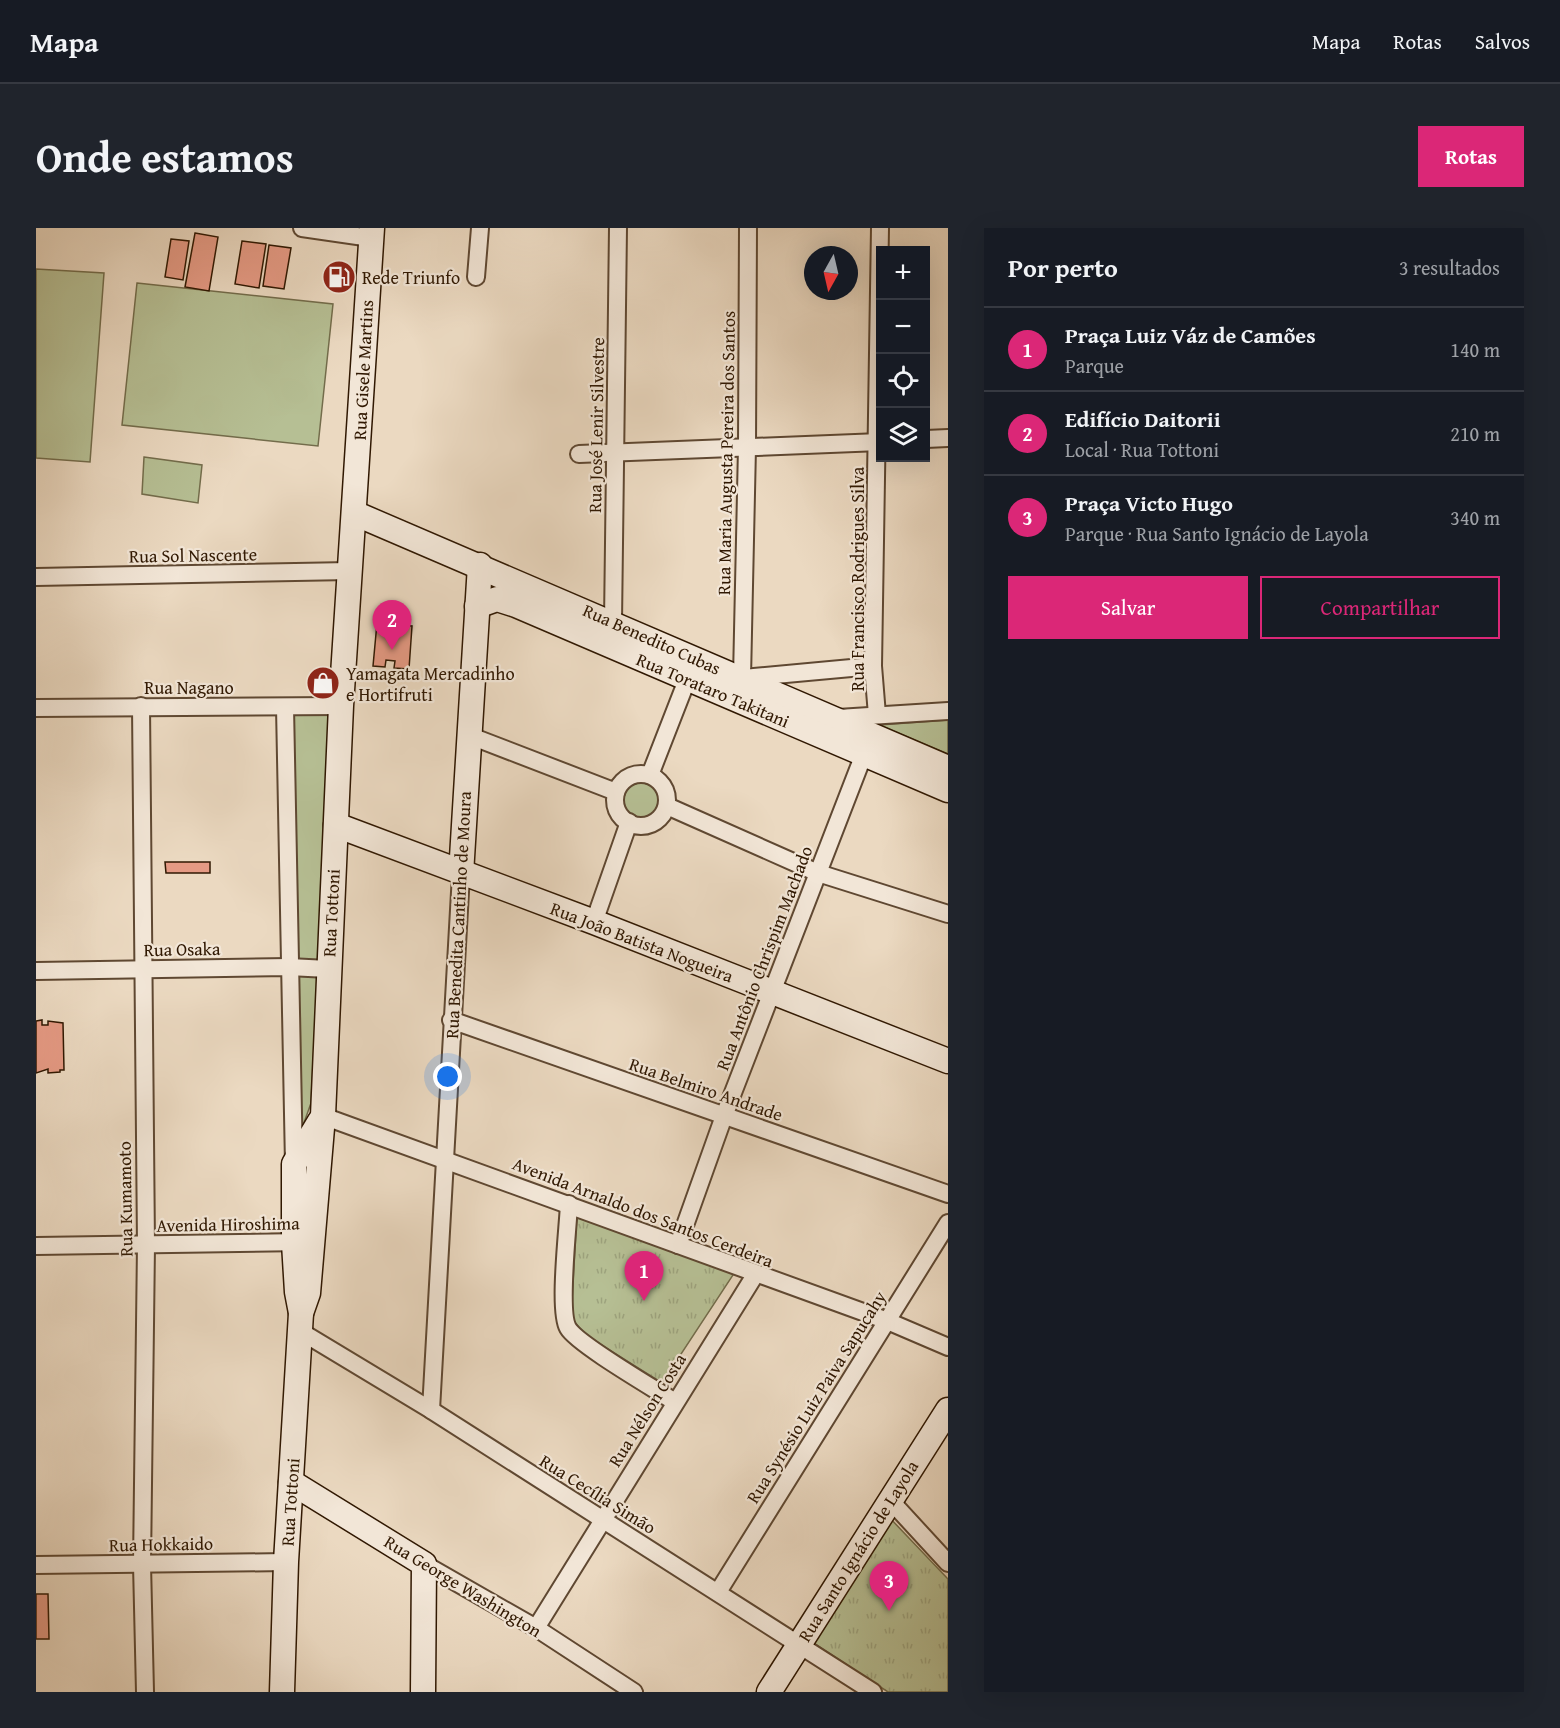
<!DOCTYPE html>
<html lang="pt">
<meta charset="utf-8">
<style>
body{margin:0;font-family:"Gentium Book Plus",serif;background:#20242c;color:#f1f3f6}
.controls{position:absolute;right:18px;top:18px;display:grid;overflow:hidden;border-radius:0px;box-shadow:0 6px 24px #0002}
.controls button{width:54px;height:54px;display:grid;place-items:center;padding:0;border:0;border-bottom:2px solid #363941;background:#171b24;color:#f1f3f6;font:30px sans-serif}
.compass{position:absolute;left:768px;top:18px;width:54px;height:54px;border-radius:50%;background:#171b24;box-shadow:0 6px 24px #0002;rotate:188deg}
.you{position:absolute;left:412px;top:849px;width:21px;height:21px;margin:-15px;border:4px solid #fff;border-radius:50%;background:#1a73e8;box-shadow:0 0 0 9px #1a73e833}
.badge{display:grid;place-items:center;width:39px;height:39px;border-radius:50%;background:#db2777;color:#fff;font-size:20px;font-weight:700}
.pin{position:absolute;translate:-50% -50px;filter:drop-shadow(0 2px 3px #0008)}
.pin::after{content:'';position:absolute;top:32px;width:21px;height:18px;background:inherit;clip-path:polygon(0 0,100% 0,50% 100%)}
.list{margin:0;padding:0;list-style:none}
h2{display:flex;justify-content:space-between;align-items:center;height:78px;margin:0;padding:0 24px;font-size:26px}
h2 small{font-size:20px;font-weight:400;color:#9ea1a6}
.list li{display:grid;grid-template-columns:39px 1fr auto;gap:18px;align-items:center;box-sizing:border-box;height:84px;padding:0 24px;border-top:2px solid #363941}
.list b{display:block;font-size:22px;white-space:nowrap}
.list p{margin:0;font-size:20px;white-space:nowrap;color:#9ea1a6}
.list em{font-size:20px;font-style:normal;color:#9ea1a6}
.actions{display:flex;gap:12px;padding:18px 24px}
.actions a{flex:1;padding:14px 0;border:2px solid #db2777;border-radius:0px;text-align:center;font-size:21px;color:#db2777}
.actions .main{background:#db2777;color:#fff}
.icon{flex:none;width:33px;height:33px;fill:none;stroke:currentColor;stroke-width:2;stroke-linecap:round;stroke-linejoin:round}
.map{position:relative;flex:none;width:912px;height:1464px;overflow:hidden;border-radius:0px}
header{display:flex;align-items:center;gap:36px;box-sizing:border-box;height:84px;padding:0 30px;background:#171b24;border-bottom:2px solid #363941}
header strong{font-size:28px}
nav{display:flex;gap:33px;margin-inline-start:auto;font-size:21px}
.intro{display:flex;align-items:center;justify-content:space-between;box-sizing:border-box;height:144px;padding:0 36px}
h1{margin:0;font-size:42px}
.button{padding:15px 27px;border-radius:0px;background:#db2777;color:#fff;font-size:21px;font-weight:700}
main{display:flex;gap:36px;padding:0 36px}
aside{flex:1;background:#171b24;border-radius:0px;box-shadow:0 6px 24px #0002}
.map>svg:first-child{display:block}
.grass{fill:#b6bf94;stroke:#736c4b;stroke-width:1.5}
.park{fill:url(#park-tufts);stroke:#736c4b;stroke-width:1.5}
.building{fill:#e59a84;stroke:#301802;stroke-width:1.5}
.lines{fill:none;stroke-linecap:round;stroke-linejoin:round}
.street-casing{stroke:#5f4832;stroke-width:20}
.secondary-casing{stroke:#301802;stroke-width:27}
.street{stroke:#f2e6d7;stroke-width:16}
.secondary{stroke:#f2e6d7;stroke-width:24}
.labels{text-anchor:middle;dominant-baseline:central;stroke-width:4.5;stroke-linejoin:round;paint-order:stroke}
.poi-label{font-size:18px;fill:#301802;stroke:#f2e6d7;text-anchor:start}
.street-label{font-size:18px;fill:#301802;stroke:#f2e6d7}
</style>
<header>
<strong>Mapa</strong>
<nav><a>Mapa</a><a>Rotas</a><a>Salvos</a></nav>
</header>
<div class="intro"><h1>Onde estamos</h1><a class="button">Rotas</a></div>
<main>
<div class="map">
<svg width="912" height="1464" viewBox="0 0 912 1464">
<defs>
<pattern id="park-tufts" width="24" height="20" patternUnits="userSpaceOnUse" patternTransform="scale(1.5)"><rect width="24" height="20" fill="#b6bf94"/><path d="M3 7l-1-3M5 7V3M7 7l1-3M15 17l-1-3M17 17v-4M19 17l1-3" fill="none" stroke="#9da37e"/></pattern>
</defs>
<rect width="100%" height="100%" fill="#ebd9c1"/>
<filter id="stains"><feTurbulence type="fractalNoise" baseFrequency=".00333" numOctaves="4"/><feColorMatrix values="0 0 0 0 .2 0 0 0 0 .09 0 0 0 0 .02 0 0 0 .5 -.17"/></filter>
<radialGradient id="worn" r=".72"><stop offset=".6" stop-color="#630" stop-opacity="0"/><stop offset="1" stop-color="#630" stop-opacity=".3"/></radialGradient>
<!-- grass -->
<g class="grass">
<path d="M0 41 68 45 54 234 0 230Z"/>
<path d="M101 55 297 76 282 218 86 197Z"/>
<path d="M108 229 166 237 162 275 106 266Z"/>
<path d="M295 482 275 875 264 906 254 483Z"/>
<path d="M912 492V526L843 497Z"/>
<circle cx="605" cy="573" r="18"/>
</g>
<!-- park -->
<g class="park">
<path d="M541 986 699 1044 626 1155 551 1108 535 1090Z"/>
<path d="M851 1287 912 1351V1464H852L776 1414Z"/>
</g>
<!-- building -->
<g class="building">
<path d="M159 5 182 9 173 63 149 59Z"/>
<path d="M135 11 153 13 147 52 129 49Z"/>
<path d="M206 13 230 16 223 60 199 56Z"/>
<path d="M233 17 255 20 248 61 227 58Z"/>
<path d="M341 395 355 396 354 411 360 412 362 397 376 398 373 441 358 440 359 433 350 432 349 439 337 438Z"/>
<path d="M296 446 294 463 279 462 280 447Z"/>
<path d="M129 634H174V645H130Z"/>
<path d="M6 792V797H12V793L27 795 28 842H24V844L12 845V841L0 845V793Z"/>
<path d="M0 1366H12L13 1411H0Z"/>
</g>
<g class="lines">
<defs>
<g id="street">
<path d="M266 0 335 10"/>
<path d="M440 49 444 0"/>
<path d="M890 211 912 210"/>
<path d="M543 226 844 214"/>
<path d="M0 349 314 343"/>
<path d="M577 394 582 0"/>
<path d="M706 450 711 219 712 0"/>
<path d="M707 450 837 438"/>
<path d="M105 478 110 1017 106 1336 109 1464"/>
<path d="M249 479 258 936"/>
<path d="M0 480 305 478"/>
<path d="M841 487 837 438 844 0"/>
<path d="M802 490 912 483"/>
<path d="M432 507 580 564"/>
<circle cx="605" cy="572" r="26"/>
<path d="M614 547 651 452"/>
<path d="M631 578 782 645 912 686"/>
<path d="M558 694 593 594"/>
<path d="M0 743 253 739 292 741"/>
<path d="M415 792 912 966"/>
<path d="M287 888 849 1092 912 1119"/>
<path d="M533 976C532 1000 522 1083 532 1100 541 1116 619 1161 639 1174"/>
<path d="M642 1017 688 888 828 526"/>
<path d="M0 1018 269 1014"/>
<path d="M264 1103 395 1182 837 1464"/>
<path d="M395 1182 425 646"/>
<path d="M854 1272 912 1335"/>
<path d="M388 1336 500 1400 598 1464"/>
<path d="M0 1337 250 1334"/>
<path d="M682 1364 912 995"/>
<path d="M500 1400 719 1047"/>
</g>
<g id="secondary">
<path d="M318 285 912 540"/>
<path d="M441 378 461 371 480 377 912 562"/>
<path d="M300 597 558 694 912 833"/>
<path d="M425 646 444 337"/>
<path d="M265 1085 272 1065 287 888 305 478 336 0"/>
<path d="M255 1254 388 1336 387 1464"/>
<path d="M246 1464 250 1334 265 1085 261 1064 258 1015V936L284 893"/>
<path d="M733 1464 912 1182"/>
</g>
</defs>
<!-- street casing -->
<use href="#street" class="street-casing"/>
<!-- secondary casing -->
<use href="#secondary" class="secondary-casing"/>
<!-- street -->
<use href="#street" class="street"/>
<!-- secondary -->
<use href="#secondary" class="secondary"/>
</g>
<!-- icons -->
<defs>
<symbol id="fuel-disc" viewBox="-11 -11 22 22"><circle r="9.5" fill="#8f2418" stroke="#f2e6d7"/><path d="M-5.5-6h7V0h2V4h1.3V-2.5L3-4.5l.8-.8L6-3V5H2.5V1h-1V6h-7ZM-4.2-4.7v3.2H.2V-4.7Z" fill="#fff"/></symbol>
<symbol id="shop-disc" viewBox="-11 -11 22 22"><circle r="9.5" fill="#8f2418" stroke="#f2e6d7"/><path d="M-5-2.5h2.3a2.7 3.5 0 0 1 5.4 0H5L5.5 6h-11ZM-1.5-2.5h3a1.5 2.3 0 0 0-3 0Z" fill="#fff"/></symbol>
</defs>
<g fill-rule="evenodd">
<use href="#fuel-disc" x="284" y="30" width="38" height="38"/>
<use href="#shop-disc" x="268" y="436" width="38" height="38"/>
</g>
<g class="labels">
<!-- poi labels -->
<g class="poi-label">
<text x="326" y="49">Rede Triunfo</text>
<text x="310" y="445">Yamagata Mercadinho<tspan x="310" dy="21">e Hortifruti</tspan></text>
</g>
<!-- street labels -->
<g class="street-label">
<text transform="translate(327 142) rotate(-87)">Rua Gisele Martins</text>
<text transform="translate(560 197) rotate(-89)">Rua José Lenir Silvestre</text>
<text transform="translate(690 225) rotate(-89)">Rua Maria Augusta Pereira dos Santos</text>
<text transform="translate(157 327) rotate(-1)">Rua Sol Nascente</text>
<text transform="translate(821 351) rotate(-90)">Rua Francisco Rodrigues Silva</text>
<text transform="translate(616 411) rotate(24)">Rua Benedito Cubas</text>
<text x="153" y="459">Rua Nagano</text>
<text transform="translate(677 462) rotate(23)">Rua Torataro Takitani</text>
<text transform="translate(295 685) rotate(-87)">Rua Tottoni</text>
<text transform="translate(422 687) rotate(-87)">Rua Benedita Cantinho de Moura</text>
<text transform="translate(606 714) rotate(21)">Rua João Batista Nogueira</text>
<text transform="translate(146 721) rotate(-1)">Rua Osaka</text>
<text transform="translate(728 730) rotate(-69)">Rua Antônio Chrispim Machado</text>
<text transform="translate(670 861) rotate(19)">Rua Belmiro Andrade</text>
<text transform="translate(89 971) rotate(-91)">Rua Kumamoto</text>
<text transform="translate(607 984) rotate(21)">Avenida Arnaldo dos Santos Cerdeira</text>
<text transform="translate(192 996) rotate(-1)">Avenida Hiroshima</text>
<text transform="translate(780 1169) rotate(-58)">Rua Synésio Luiz Paiva Sapucahy</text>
<text transform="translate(611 1182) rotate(-58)">Rua Nélson Costa</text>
<text transform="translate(562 1266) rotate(32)">Rua Cecília Simão</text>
<text transform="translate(254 1274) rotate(-86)">Rua Tottoni</text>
<text transform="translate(125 1316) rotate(-1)">Rua Hokkaido</text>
<text transform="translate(822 1323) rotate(-58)">Rua Santo Ignácio de Layola</text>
<text transform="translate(427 1358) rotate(31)">Rua George Washington</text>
</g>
</g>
<rect width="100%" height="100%" filter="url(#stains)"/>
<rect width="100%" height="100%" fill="url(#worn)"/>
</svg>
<div class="controls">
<button>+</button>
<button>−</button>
<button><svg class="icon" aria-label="locate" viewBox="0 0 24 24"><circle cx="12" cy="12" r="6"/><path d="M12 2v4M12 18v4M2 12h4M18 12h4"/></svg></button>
<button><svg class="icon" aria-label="layers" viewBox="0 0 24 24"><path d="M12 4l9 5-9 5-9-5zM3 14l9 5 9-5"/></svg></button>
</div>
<svg class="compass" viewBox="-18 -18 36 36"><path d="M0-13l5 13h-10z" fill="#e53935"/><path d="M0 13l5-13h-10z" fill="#9ea1a6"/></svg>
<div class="you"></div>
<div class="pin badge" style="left:608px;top:1073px">1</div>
<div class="pin badge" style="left:356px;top:422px">2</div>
<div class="pin badge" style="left:853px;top:1383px">3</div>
</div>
<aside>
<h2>Por perto<small>3 resultados</small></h2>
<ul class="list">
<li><span class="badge">1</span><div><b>Praça Luiz Váz de Camões</b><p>Parque</p></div><em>140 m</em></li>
<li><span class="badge">2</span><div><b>Edifício Daitorii</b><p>Local · Rua Tottoni</p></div><em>210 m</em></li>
<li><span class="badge">3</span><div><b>Praça Victo Hugo</b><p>Parque · Rua Santo Ignácio de Layola</p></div><em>340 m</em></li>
</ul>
<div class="actions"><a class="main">Salvar</a><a>Compartilhar</a></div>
</aside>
</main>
